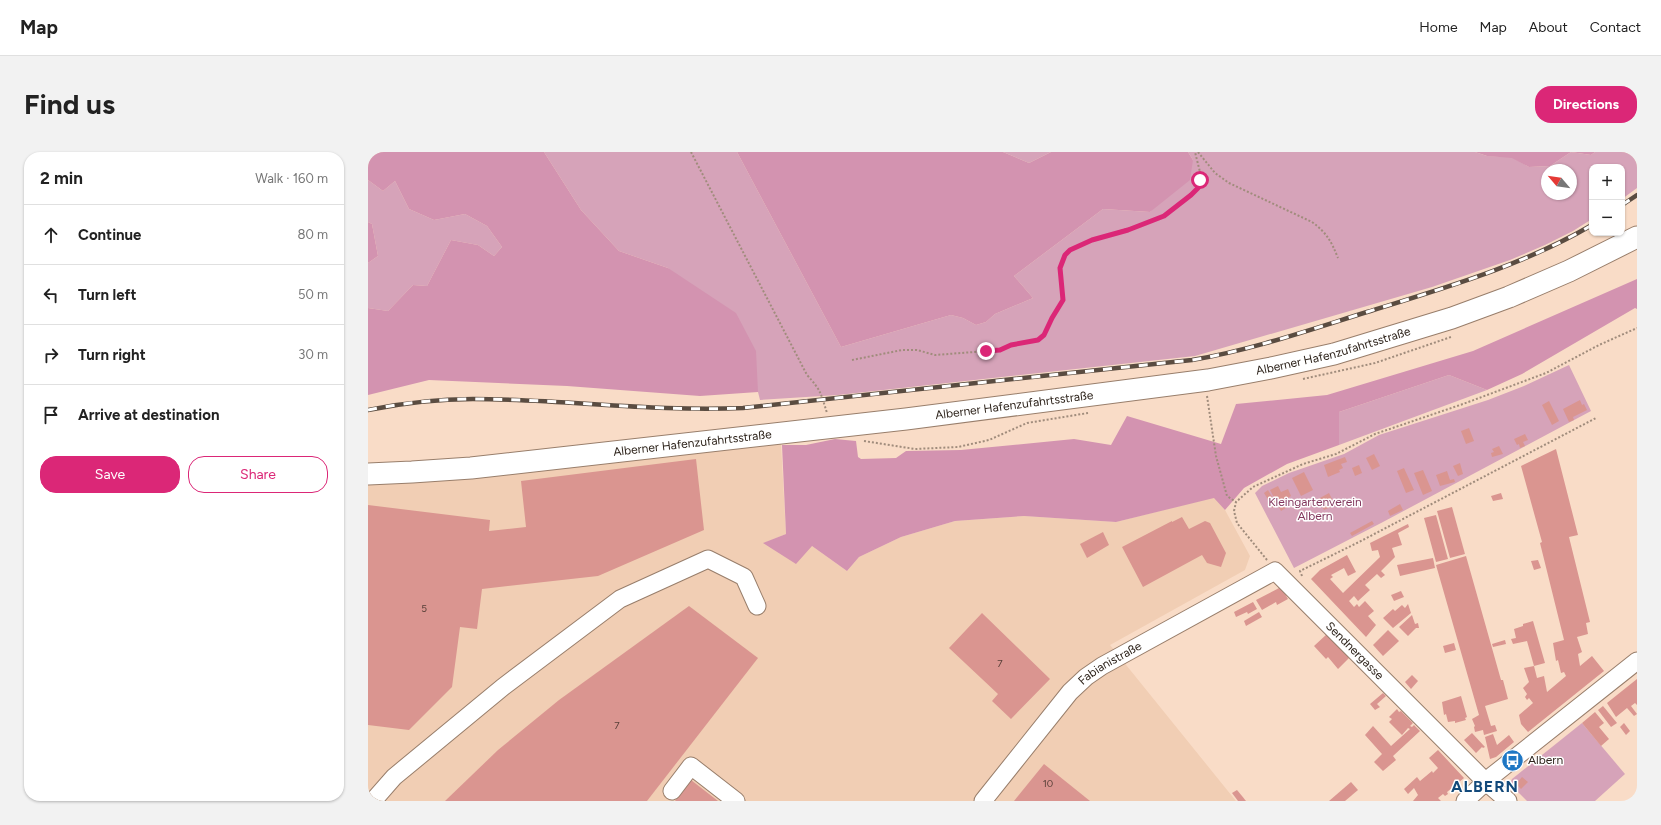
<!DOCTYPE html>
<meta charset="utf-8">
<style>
body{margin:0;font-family:Figtree,sans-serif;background:#f2f2f2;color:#222}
.controls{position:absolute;right:12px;top:12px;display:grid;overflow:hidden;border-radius:8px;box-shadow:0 1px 3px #0004}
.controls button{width:36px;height:36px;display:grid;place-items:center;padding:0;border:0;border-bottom:1px solid #e0e0e0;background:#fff;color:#222;font:20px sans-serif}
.compass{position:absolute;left:1173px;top:12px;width:36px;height:36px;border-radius:50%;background:#fff;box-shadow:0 1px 3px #0004;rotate:299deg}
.stop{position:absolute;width:12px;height:12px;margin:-9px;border:3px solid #db2777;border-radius:50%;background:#fff}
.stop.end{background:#db2777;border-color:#fff;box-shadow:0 1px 4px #0008}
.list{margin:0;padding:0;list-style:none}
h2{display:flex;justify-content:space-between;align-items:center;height:52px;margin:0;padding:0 16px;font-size:17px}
h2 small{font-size:13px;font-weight:400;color:#767676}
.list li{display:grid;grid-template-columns:26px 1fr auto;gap:12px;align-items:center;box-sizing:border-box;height:60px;padding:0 16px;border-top:1px solid #e0e0e0}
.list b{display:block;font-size:15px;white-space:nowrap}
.list em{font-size:13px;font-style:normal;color:#767676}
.actions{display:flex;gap:8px;padding:12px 16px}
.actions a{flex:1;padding:9px 0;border:1px solid #db2777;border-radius:16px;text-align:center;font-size:14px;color:#db2777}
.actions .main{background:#db2777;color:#fff}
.icon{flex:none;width:22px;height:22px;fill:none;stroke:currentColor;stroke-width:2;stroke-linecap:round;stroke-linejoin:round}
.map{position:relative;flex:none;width:1269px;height:649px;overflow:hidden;border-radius:16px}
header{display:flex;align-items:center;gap:24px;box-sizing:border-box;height:56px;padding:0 20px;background:#fff;border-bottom:1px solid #e0e0e0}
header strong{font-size:19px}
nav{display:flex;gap:22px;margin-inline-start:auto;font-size:14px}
.intro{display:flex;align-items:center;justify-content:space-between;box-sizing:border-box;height:96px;padding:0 24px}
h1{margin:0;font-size:28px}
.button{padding:10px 18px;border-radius:16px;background:#db2777;color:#fff;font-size:14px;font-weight:700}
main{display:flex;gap:24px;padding:0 24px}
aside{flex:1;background:#fff;border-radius:16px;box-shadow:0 1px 3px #0004}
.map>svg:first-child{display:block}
.built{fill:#f1ceb4}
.green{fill:#d6a3b9;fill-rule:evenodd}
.forest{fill:#d393b0}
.building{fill:#da9590}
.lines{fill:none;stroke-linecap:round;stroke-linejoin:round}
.minor-casing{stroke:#987e6b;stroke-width:19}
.major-casing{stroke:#987e6b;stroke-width:23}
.path{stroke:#a08c7c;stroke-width:2;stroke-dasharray:2 2;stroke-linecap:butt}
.minor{stroke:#fff;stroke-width:17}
.major{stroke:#fff;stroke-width:21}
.rail-casing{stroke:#5a4c41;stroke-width:4.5}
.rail{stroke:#fff;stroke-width:3;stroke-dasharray:9;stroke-linecap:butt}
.route{stroke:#db2777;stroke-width:5}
.labels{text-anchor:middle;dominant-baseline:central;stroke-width:3;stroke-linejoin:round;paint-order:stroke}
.number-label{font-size:10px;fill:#594039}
.street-label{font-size:12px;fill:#2e241c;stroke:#fff}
.park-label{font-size:12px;fill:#82365d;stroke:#fff}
.poi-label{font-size:12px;fill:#2e241c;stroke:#fff;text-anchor:start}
.district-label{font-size:16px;font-weight:bold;letter-spacing:1px;fill:#12497a;stroke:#fff}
</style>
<header>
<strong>Map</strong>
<nav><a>Home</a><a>Map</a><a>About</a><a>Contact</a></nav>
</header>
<div class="intro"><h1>Find us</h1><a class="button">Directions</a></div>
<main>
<aside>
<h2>2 min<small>Walk · 160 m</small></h2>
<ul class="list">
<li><svg class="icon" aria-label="ahead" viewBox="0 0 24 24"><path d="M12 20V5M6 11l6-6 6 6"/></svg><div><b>Continue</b></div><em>80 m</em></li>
<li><svg class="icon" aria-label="left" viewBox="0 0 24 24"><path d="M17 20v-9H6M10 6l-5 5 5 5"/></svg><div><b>Turn left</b></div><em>50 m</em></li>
<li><svg class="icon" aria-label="right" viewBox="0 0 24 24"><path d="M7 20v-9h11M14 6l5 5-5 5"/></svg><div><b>Turn right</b></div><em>30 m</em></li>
<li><svg class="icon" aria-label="arrive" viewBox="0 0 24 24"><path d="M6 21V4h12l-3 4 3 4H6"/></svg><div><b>Arrive at destination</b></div></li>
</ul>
<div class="actions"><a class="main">Save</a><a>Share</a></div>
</aside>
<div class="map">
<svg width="1269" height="649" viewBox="0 0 1269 649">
<rect width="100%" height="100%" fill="#f9dcc7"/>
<!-- built -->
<path class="built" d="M412 274 418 382 396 391 444 394 479 419 491 405 533 385 587 369 656 364 748 370 847 345 857 358 882 404 877 418 742 493 868 649H0V315H41Z"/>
<!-- green -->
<g class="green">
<path d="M176 0H369L473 195 583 163 595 166 608 173 618 170 627 162 665 146 646 124 735 57 782 60 825 8 820 0H1107L1119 4 1144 5 1161 15 1182 14 1203 0 1223 3 1227 0H1269V36L1254 47V15H1224V67L1205 79 1177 93 1142 108 1064 135 827 204 470 243 392 248 390 240 300 116 251 99 213 58ZM1179 18H1203V42H1179Z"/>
<path d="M635 0H683L661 11Z"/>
<path d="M0 28 15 39 27 29 41 57 66 68 97 62 119 74 134 95 126 104 110 93 83 88 59 134 45 133 20 159 0 156V111L10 104 4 72 0 70Z"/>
<path d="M1201 213 1223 259 1015 370 926 416 887 341 894 334 921 321 976 302 1011 283 1120 248 1156 234Z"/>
<path d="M1081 223 1119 238 971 293V260Z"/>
<path d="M1214 571 1257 622 1227 649H1159L1144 634 1142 631 1144 627Z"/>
</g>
<!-- forest -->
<g class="forest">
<path d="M0 0H176L213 58 251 99 300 116 368 161 388 199 390 240 332 244 199 234 61 228 0 243V156L20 159 45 133 59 134 83 88 110 93 126 104 134 95 119 74 97 62 66 68 41 57 27 29 15 39 0 28Z"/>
<path d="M369 0H635L661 11 683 0H820L825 8 822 28 782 60 735 57 646 124 665 146 627 162 618 170 608 173 595 166 583 163 473 195Z"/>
<path d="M1107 0H1227L1223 3 1203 0 1182 14 1161 15 1144 6 1119 4Z"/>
<path d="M0 70 4 72 10 104 0 111Z"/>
<path d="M1269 127V157L1267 156 1154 222 1119 238 1081 223 971 260V293L919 312 876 336 857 358 846 346 748 370 656 364 587 369 533 385 491 405 479 419 444 394 428 412 395 391 418 382 414 293H438L467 287 488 289 490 305 493 307 528 306 538 299 593 298 706 287 743 293 759 264 853 292 868 252 959 243 1105 199Z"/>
</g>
<!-- building -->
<g class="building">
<path d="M1212 248 1214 253 1216 252 1219 258 1205 265 1206 268 1201 270 1195 257Z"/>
<path d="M1181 249 1191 269 1184 273 1174 253Z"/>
<path d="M1101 276 1106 289 1098 292 1093 279Z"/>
<path d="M1157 282 1160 288 1155 290 1157 294 1152 296 1151 292 1149 293 1146 287Z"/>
<path d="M1131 294 1135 302 1124 305 1123 301 1126 300 1124 297Z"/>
<path d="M1188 297 1210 383 1201 385 1222 470 1218 471 1220 482 1209 485 1214 500 1210 502 1212 514 1224 504 1236 519 1160 580 1153 572 1151 563 1165 551 1161 546 1159 548 1157 545 1159 542 1155 536 1161 530 1156 516 1166 514 1169 526 1176 524 1179 540 1198 524 1196 520 1193 521 1190 508 1188 509 1185 491 1196 488 1172 391 1174 390 1153 314Z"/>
<path d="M1006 302 1012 314 1004 318 998 306Z"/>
<path d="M977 305 979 310 973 312 975 316 971 318 972 320 960 325 956 313Z"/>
<path d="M328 307 336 378 230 424 114 437 109 477 92 475 84 535 41 578 0 573V353L122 368 121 379 158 375 153 329Z"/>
<path d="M1092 311 1095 322 1090 324 1085 314Z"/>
<path d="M991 313 994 321 987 324 984 316Z"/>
<path d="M1036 316 1046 338 1038 341 1029 319Z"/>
<path d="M1055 318 1064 339 1055 343 1046 321Z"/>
<path d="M1079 319 1082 328 1086 327 1087 330 1072 334 1068 323Z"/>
<path d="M936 320 945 338 933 344 924 326Z"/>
<path d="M910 334 913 340 920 337 923 344 918 347 921 354 913 359 902 338Z"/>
<path d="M900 338 909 353 905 356 896 341Z"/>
<path d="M961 341 967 353 956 358 950 347Z"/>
<path d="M1133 341 1135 347 1125 349 1123 344Z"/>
<path d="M1032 352 1035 358 1022 364 1020 359Z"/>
<path d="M1084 355 1097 402 1082 406 1069 359Z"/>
<path d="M1068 363 1080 407 1068 410 1056 366Z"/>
<path d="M814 365 821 377 837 369 842 371 858 401 853 415 839 411 834 403 775 435 754 395 804 369V370Z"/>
<path d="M1004 369 1006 372 984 384 982 381Z"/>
<path d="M1040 372 1041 375 1030 381 1034 393 1024 396 1027 405 1013 419 1017 423 1013 426 1009 422 997 433 1002 438 990 449 986 444 981 449 986 455 989 452 991 455 997 449 1006 459 1000 464 1008 473 998 485 943 427 952 418 979 403 988 420 980 424 976 416 963 423 965 425 962 427 975 441 1012 405 1010 398 1004 399 1002 391Z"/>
<path d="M735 380 741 393 719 406 712 392Z"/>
<path d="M1098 404 1133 528H1135L1140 547 1117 554 1123 574 1127 573 1129 579 1116 583 1115 578 1107 580 1106 575 1107 574 1104 567 1111 563 1068 413Z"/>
<path d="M1065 406 1067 416 1032 424 1029 413Z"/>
<path d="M1170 408 1173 416 1166 418 1163 409Z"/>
<path d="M913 435 920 447 909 453 908 450 894 458 888 448Z"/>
<path d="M1033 439 1036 445 1026 449 1023 443Z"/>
<path d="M885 450 889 457 880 462 879 460 868 465 866 460Z"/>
<path d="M1040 452 1043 461 1025 476 1015 466 1025 457 1027 459 1034 453 1037 456Z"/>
<path d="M321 454 390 506 279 649H77L130 598 191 548Z"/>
<path d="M891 460 894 465 878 474 876 469Z"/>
<path d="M614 461 682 527 643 567 624 549 630 542 581 496Z"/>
<path d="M1044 463 1047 472 1050 471 1051 476H1048L1040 484 1031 475Z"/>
<path d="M1165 469 1177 511 1166 514 1159 489 1145 492 1143 487 1148 486 1146 477 1155 474V472Z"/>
<path d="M1020 478 1031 489 1015 504 1005 493Z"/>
<path d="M959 482 981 506 970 517 960 505 958 507 946 494Z"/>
<path d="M1137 488 1138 492 1125 495 1124 492Z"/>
<path d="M1086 491 1088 498 1077 501 1075 494Z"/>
<path d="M1044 523 1050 529 1043 537 1037 530Z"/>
<path d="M1269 527V553L1267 551 1263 554 1269 562 1266 564 1259 556 1248 565 1239 551Z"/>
<path d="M1015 541 1018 544 1009 552 1012 555 1007 558 1002 552Z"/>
<path d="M1093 544 1099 565 1097 566 1098 568 1087 571V569L1080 570 1078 562 1076 563 1074 550Z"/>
<path d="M1235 554 1249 571 1243 575 1230 558Z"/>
<path d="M1029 557 1031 560 1033 559 1045 571 1042 574 1044 575 1046 573 1052 579 1025 604 1028 608 1015 619 1006 610 1014 602 997 583 1005 574 1023 594 1042 577 1040 576 1034 583 1021 570 1024 567 1021 565Z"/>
<path d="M1227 560 1236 571 1231 575 1241 587 1233 594 1214 571Z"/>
<path d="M1256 571 1262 579 1258 583 1252 575Z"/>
<path d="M1104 581 1117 595 1115 596 1114 595 1108 601 1096 588Z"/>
<path d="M1125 582 1129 593 1141 583 1146 590 1128 605 1122 607 1117 585Z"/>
<path d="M1070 598 1096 626 1079 640 1080 642 1077 644 1075 642 1070 646 1073 649H1045L1050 643 1046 636 1040 642 1036 637 1049 625 1052 629 1064 619 1065 621 1070 616 1061 606Z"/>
<path d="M676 612 722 649H646Z"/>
<path d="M1154 625 1160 630 1153 637 1148 632Z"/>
<path d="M323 628 350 649H307Z"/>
<path d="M983 630 990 638 977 649H961Z"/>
<path d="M869 638 874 644 878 649H870L864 641Z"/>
</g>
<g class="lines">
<defs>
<g id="minor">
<path d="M304 639 323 614 368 649"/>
<path d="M5 649 26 625 135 535 252 447 340 407 376 425 389 454"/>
<path id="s1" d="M615 649 702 540 718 525 734 514 907 419 1117 629 1140 649"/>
<path d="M1097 649 1124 624 1269 509"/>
</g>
<g id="major">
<path id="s2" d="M0 322 44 320 103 316 538 267 840 228 903 216 966 202 1084 166 1141 145 1201 119 1269 85"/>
</g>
</defs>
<!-- minor casing -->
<use href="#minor" class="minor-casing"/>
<!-- major casing -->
<use href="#major" class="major-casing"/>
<!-- path -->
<g class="path">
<path d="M323 0 439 223C453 238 453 242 459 261"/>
<path d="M830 0 847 21 861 31 944 70C959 81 963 89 970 106"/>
<path d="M484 208 534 198H549L567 203 632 198 643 193 670 188 676 183 684 166 695 148 692 116 697 103 702 98 724 88 784 69 804 59 830 36 832 28V20L827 0"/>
<path d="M935 227 1007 211 1083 185"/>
<path d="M839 244 848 304 859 344 868 350"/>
<path d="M496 289 547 297 590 295 621 288 659 271 720 261"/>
<path d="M899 408 869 371 866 359 868 350 885 335 935 312 968 302 1007 282 1095 252 1178 221 1231 193 1269 176"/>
<path d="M934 424 932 419 991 390 1228 266"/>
</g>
<!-- minor -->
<use href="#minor" class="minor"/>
<!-- major -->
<use href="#major" class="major"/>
<defs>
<g id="rail">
<path d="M1254 53 1269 43"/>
<path d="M0 258C35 251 70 247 105 247 195 247 285 260 375 256L824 208C884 198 941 178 999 160 1076 136 1154 114 1224 73"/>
</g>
</defs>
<!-- rail casing -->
<use href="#rail" class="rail-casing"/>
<!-- rail -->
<use href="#rail" class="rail"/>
</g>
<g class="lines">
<!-- route -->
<path class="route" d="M618 199 632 198 643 193 670 188 676 183 684 166 695 148 692 116 697 103 702 98 724 88 760 78 796 64 823 43 830 36 832 28"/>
</g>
<!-- icons -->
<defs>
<symbol id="bus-disc" viewBox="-11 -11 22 22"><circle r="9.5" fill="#1f77c4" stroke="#fff"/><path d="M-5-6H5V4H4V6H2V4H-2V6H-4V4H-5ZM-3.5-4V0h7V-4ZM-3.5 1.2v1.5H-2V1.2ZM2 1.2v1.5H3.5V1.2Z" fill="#fff"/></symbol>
</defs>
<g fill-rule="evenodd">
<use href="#bus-disc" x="1132" y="596" width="25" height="25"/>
</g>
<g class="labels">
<!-- number labels -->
<g class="number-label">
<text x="56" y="456">5</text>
<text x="632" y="511">7</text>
<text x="249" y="573">7</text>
<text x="680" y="631">10</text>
</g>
<!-- street labels -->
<g class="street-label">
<text stroke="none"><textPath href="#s2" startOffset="974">Alberner Hafenzufahrtsstraße</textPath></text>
<text stroke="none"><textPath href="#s2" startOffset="650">Alberner Hafenzufahrtsstraße</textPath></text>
<text stroke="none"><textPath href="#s2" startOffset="326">Alberner Hafenzufahrtsstraße</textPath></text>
<text stroke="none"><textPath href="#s1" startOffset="491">Sendnergasse</textPath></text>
<text stroke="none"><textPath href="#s1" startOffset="189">Fabianistraße</textPath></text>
</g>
<!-- park labels -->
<g class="park-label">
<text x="947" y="350">Kleingartenverein<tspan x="947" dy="14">Albern</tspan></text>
</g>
<!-- poi labels -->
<g class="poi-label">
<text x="1160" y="608">Albern</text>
</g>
<!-- district labels -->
<g class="district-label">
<text x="1117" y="634">ALBERN</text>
</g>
</g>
</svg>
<div class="controls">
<button>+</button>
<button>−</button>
</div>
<svg class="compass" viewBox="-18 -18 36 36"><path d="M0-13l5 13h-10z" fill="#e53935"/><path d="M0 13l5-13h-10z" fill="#767676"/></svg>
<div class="stop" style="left:832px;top:28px"></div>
<div class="stop end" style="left:618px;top:199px"></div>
</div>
</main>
